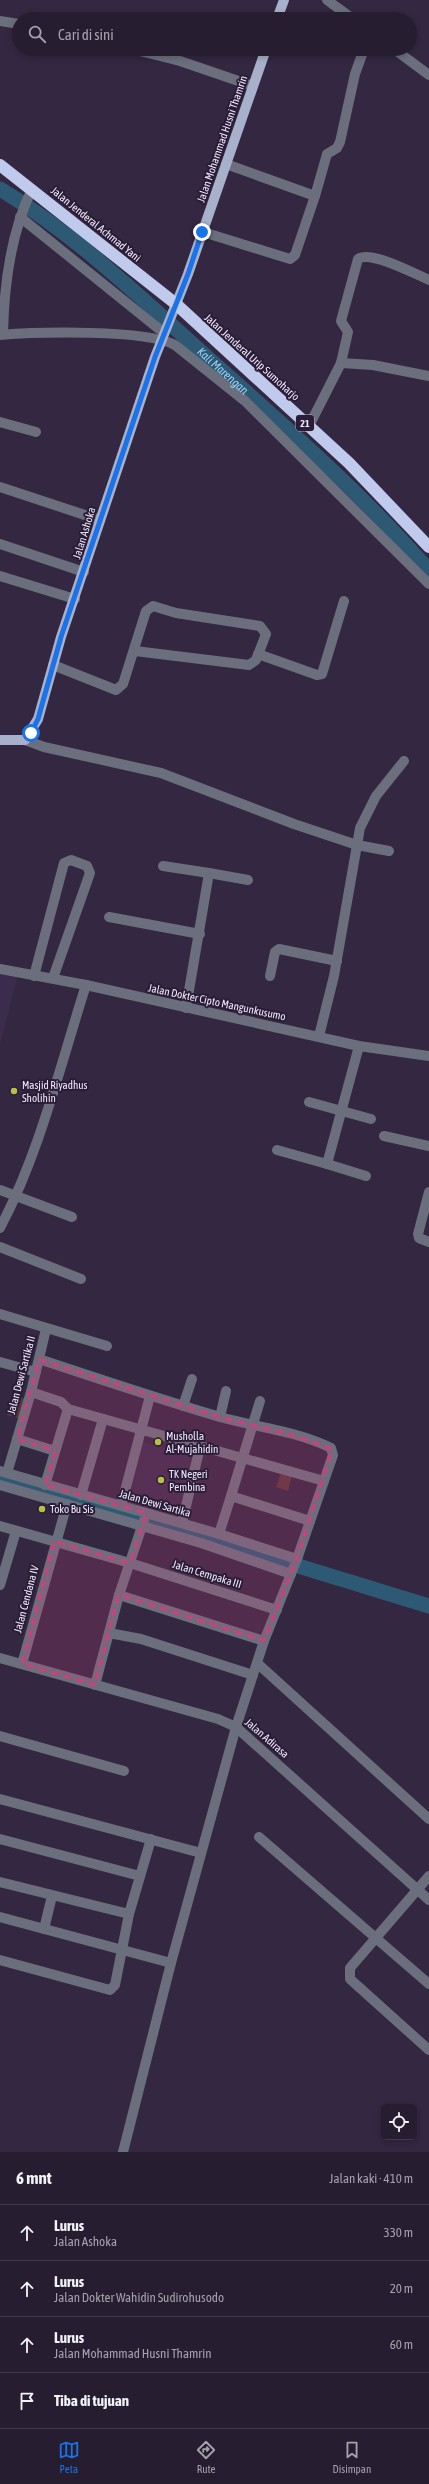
<!DOCTYPE html>
<html lang="id">
<meta charset="utf-8">
<style>
body{margin:0;font-family:"Asap Condensed",sans-serif;background:#322a3d;color:#f1f3f6}
.controls{position:absolute;right:12px;bottom:12px;display:grid;overflow:hidden;border-radius:6px;box-shadow:0 2px 6px #0003}
.controls button{width:36px;height:36px;display:grid;place-items:center;padding:0;border:0;border-bottom:1px solid #423b4d;background:#261d31;color:#f1f3f6;font:20px sans-serif}
.stop{position:absolute;width:12px;height:12px;margin:-9px;border:3px solid #1a73e8;border-radius:50%;background:#fff}
.stop.end{background:#1a73e8;border-color:#fff;box-shadow:0 1px 4px #0008}
.list{margin:0;padding:0;list-style:none}
h2{display:flex;justify-content:space-between;align-items:center;height:52px;margin:0;padding:0 16px;font-size:17px}
h2 small{font-size:13px;font-weight:400;color:#a4a2ab}
.list li{display:grid;grid-template-columns:26px 1fr auto;gap:12px;align-items:center;box-sizing:border-box;height:56px;padding:0 16px;border-top:1px solid #423b4d}
.list b{display:block;font-size:15px;white-space:nowrap}
.list p{margin:0;font-size:13px;white-space:nowrap;color:#a4a2ab}
.list em{font-size:13px;font-style:normal;color:#a4a2ab}
.icon{flex:none;width:22px;height:22px;fill:none;stroke:currentColor;stroke-width:2;stroke-linecap:round;stroke-linejoin:round}
.map{position:relative;flex:none;width:429px;height:2152px;overflow:hidden}
.search{position:absolute;background:#261d31;box-shadow:0 2px 6px #0003;left:12px;right:12px;top:12px;height:44px;display:flex;align-items:center;gap:10px;box-sizing:border-box;padding:0 14px;border-radius:22px;color:#a4a2ab;font-size:15px}
.sheet{height:276px;background:#261d31}
nav{display:flex;justify-content:space-around;align-items:center;box-sizing:border-box;height:56px;border-top:1px solid #423b4d;background:#261d31;font-size:11px;color:#a4a2ab}
nav a{display:grid;justify-items:center;gap:2px}
nav .on{color:#1a73e8}
.map>svg:first-child{display:block}
.built{fill:#3b2b4c}
.green{fill:#5a363b}
.lines{fill:none;stroke-linecap:round;stroke-linejoin:round}
.river{stroke:#2d5974;stroke-width:15}
.minor{stroke:#6b6f7d;stroke-width:10}
.major{stroke:#a8b1cc;stroke-width:10}
.highway{stroke:#c0caec;stroke-width:12}
.route{stroke:#1a73e8;stroke-width:5}
.marked{fill:#cb427b;fill-opacity:0.2;stroke:#cb427b;stroke-width:3;stroke-dasharray:8 5;stroke-linejoin:round}
.poi-dot{fill:#b9c046;stroke:#291d37;stroke-width:1.5}
.labels{text-anchor:middle;dominant-baseline:central;stroke-width:4;stroke-linejoin:round;paint-order:stroke}
.shield{fill:#291d37;stroke:#b5acc0;stroke-width:1}
.shield-label{font-size:10px;font-weight:bold;fill:#f1e9fb}
.street-label{font-size:11px;fill:#f1e9fb;stroke:#291d37}
.poi-label{font-size:11px;fill:#f1e9fb;stroke:#291d37;text-anchor:start}
.water-label{font-size:12px;font-style:italic;fill:#9ad1f6;stroke:#291d37}
</style>
<div class="map">
<svg width="429" height="2152" viewBox="0 0 429 2152">
<rect width="100%" height="100%" fill="#332741"/>
<!-- built -->
<g class="built">
<path d="M0 971 18 975 0 1045Z"/>
<path d="M141 1441 196 1457 180 1519 126 1503Z"/>
</g>
<!-- green -->
<g class="green">
<path d="M13 1395 26 1399 20 1419 7 1415Z"/>
<path d="M281 1473 292 1476 288 1491 276 1487Z"/>
</g>
<g class="lines">
<!-- river -->
<g class="river">
<path id="s1" d="M0 189C76 235 141 298 207 357 283 425 362 493 429 571"/>
<path d="M0 1478 152 1521 429 1606"/>
</g>
<!-- minor -->
<g class="minor">
<path d="M327 0 353 19"/>
<path d="M0 21 19 24"/>
<path d="M132 49 180 61 253 86"/>
<path d="M394 49 429 75"/>
<path d="M226 164 315 196 327 154 337 148 340 142 355 74 364 49"/>
<path d="M20 217 164 333"/>
<path d="M203 232 290 259 295 255 315 196"/>
<path d="M3 334C4 285 10 234 32 189"/>
<path d="M0 335C37 332 145 329 175 345L245 401 429 584"/>
<path d="M341 363 373 365 429 376"/>
<path d="M0 422 36 432"/>
<path d="M309 426 341 363 348 332 341 321 358 259C371 250 415 274 429 280"/>
<path d="M0 487 100 520"/>
<path d="M0 544 84 572"/>
<path d="M0 576 75 599"/>
<path d="M258 654 317 675 322 674 344 601"/>
<path d="M53 665 116 690 123 684 146 611 153 606 176 613 260 626 266 634 256 660 249 665 135 651"/>
<path d="M25 740 44 747 161 773 294 824 357 845 389 851"/>
<path d="M163 866 209 873 186 1008"/>
<path d="M209 873 248 880"/>
<path d="M109 917 200 934"/>
<path d="M0 969 86 985 359 1046 429 1056"/>
<path d="M34 976 64 863 71 860 87 866 90 873 53 978"/>
<path d="M270 976 275 952 279 949 337 961"/>
<path d="M319 1036 334 976 360 828 376 796 404 761"/>
<path d="M309 1102 371 1119"/>
<path d="M384 1136 429 1146"/>
<path d="M277 1150 327 1164 359 1046"/>
<path d="M327 1164 366 1176"/>
<path d="M0 1190 72 1217"/>
<path d="M429 1192 418 1234 419 1238 429 1242"/>
<path d="M0 1228C40 1152 60 1066 86 985"/>
<path d="M0 1247 81 1279"/>
<path d="M0 1314 107 1346"/>
<path d="M39 1359C99 1379 159 1399 220 1417 256 1427 297 1431 331 1448L333 1455 297 1559"/>
<path d="M0 1362 36 1372"/>
<path d="M31 1392 61 1402 68 1409 324 1481"/>
<path d="M183 1406 192 1379"/>
<path d="M220 1417 226 1391"/>
<path d="M17 1439 55 1451"/>
<path d="M0 1471 219 1534 297 1559 264 1641 236 1727 171 1963 123 2152"/>
<path d="M7 1473 31 1392 46 1329"/>
<path d="M0 1485 201 1543 291 1574"/>
<path d="M45 1485 68 1409"/>
<path d="M81 1495 103 1419"/>
<path d="M231 1496 260 1401"/>
<path d="M121 1506 150 1396"/>
<path d="M182 1523 200 1447"/>
<path d="M0 1526 130 1563 277 1610"/>
<path d="M219 1534 231 1496 310 1521"/>
<path d="M0 1585 16 1531"/>
<path d="M119 1595 264 1641"/>
<path d="M109 1633 141 1639 253 1675"/>
<path d="M0 1658 218 1719 236 1727 429 1900"/>
<path d="M257 1663 429 1819"/>
<path d="M22 1664 67 1504"/>
<path d="M95 1685 119 1595 144 1520"/>
<path d="M0 1736 124 1771"/>
<path d="M0 1799 201 1853"/>
<path d="M259 1837 429 1984"/>
<path d="M0 1839 140 1876"/>
<path d="M429 1876 350 1968V1979L429 2050"/>
<path d="M0 1882 129 1914 151 1839"/>
<path d="M0 1917 171 1963"/>
<path d="M44 1929 52 1896"/>
<path d="M0 1960 110 1990 115 1985 129 1914"/>
</g>
<!-- major -->
<g class="major">
<path d="M277 19 284 0"/>
<path d="M0 740H25L38 719 61 637 155 357 188 274 266 49"/>
</g>
<!-- highway -->
<path class="highway" d="M0 165 176 304 349 463 429 547"/>
</g>
<g class="lines">
<!-- route -->
<path class="route" d="M31 733 38 719 61 637 155 357 188 274 202 232"/>
</g>
<!-- marked area -->
<path class="marked" d="M39 1359 220 1417 286 1433 328 1447 332 1451 297 1559 264 1641 119 1595 95 1685 22 1664 54 1541 130 1563 146 1513 45 1485 55 1451 17 1439Z"/>
<!-- markers -->
<g class="poi-dot">
<circle cx="14" cy="1091" r="4"/>
<circle cx="158" cy="1442" r="4"/>
<circle cx="161" cy="1480" r="4"/>
<circle cx="42" cy="1509" r="4"/>
</g>
<g class="labels">
<!-- shield labels -->
<rect class="shield" x="296" y="415" width="18" height="16" rx="3"/>
<g class="shield-label">
<text x="305" y="423">21</text>
</g>
<!-- street labels -->
<g class="street-label">
<text transform="translate(222 139) rotate(-71)">Jalan Mohammad Husni Thamrin</text>
<text transform="translate(96 224) rotate(39)">Jalan Jenderal Achmad Yani</text>
<text transform="translate(252 357) rotate(42)">Jalan Jenderal Urip Sumoharjo</text>
<text transform="translate(84 533) rotate(-73)">Jalan Ashoka</text>
<text transform="translate(217 1002) rotate(12)">Jalan Dokter Cipto Mangunkusumo</text>
<text transform="translate(21 1375) rotate(-75)">Jalan Dewi Sartika II</text>
<text transform="translate(155 1503) rotate(16)">Jalan Dewi Sartika</text>
<text transform="translate(207 1574) rotate(17)">Jalan Cempaka III</text>
<text transform="translate(26 1599) rotate(-75)">Jalan Cendana IV</text>
<text transform="translate(267 1738) rotate(41)">Jalan Adirasa</text>
</g>
<!-- poi labels -->
<g class="poi-label">
<text x="22" y="1085">Masjid Riyadhus<tspan x="22" dy="13">Sholihin</tspan></text>
<text x="166" y="1436">Musholla<tspan x="166" dy="13">Al-Mujahidin</tspan></text>
<text x="169" y="1474">TK Negeri<tspan x="169" dy="13">Pembina</tspan></text>
<text x="50" y="1509">Toko Bu Sis</text>
</g>
<!-- water labels -->
<g class="water-label">
<text stroke="none"><textPath href="#s1" startOffset="288">Kali Marengan</textPath></text>
</g>
</g>
</svg>
<div class="controls">
<button><svg class="icon" aria-label="locate" viewBox="0 0 24 24"><circle cx="12" cy="12" r="6"/><path d="M12 2v4M12 18v4M2 12h4M18 12h4"/></svg></button>
</div>
<div class="stop" style="left:31px;top:733px"></div>
<div class="stop end" style="left:202px;top:232px"></div>
<div class="search"><svg class="icon" aria-label="search" viewBox="0 0 24 24"><circle cx="10" cy="10" r="6"/><path d="M15 15l6 6"/></svg>Cari di sini</div>
</div>
<section class="sheet">
<h2>6 mnt<small>Jalan kaki · 410 m</small></h2>
<ul class="list">
<li><svg class="icon" aria-label="ahead" viewBox="0 0 24 24"><path d="M12 20V5M6 11l6-6 6 6"/></svg><div><b>Lurus</b><p>Jalan Ashoka</p></div><em>330 m</em></li>
<li><svg class="icon" aria-label="ahead" viewBox="0 0 24 24"><path d="M12 20V5M6 11l6-6 6 6"/></svg><div><b>Lurus</b><p>Jalan Dokter Wahidin Sudirohusodo</p></div><em>20 m</em></li>
<li><svg class="icon" aria-label="ahead" viewBox="0 0 24 24"><path d="M12 20V5M6 11l6-6 6 6"/></svg><div><b>Lurus</b><p>Jalan Mohammad Husni Thamrin</p></div><em>60 m</em></li>
<li><svg class="icon" aria-label="arrive" viewBox="0 0 24 24"><path d="M6 21V4h12l-3 4 3 4H6"/></svg><div><b>Tiba di tujuan</b></div></li>
</ul>
</section>
<nav>
<a class="on"><svg class="icon" aria-label="map" viewBox="0 0 24 24"><path d="M3 6l6-2 6 2 6-2v14l-6 2-6-2-6 2zM9 4v14M15 6v14"/></svg>Peta</a>
<a><svg class="icon" aria-label="directions" viewBox="0 0 24 24"><path d="M12 3l9 9-9 9-9-9zM9 14v-3h6M13 9l2 2-2 2"/></svg>Rute</a>
<a><svg class="icon" aria-label="saved" viewBox="0 0 24 24"><path d="M7 4h10v16l-5-4-5 4z"/></svg>Disimpan</a>
</nav>
